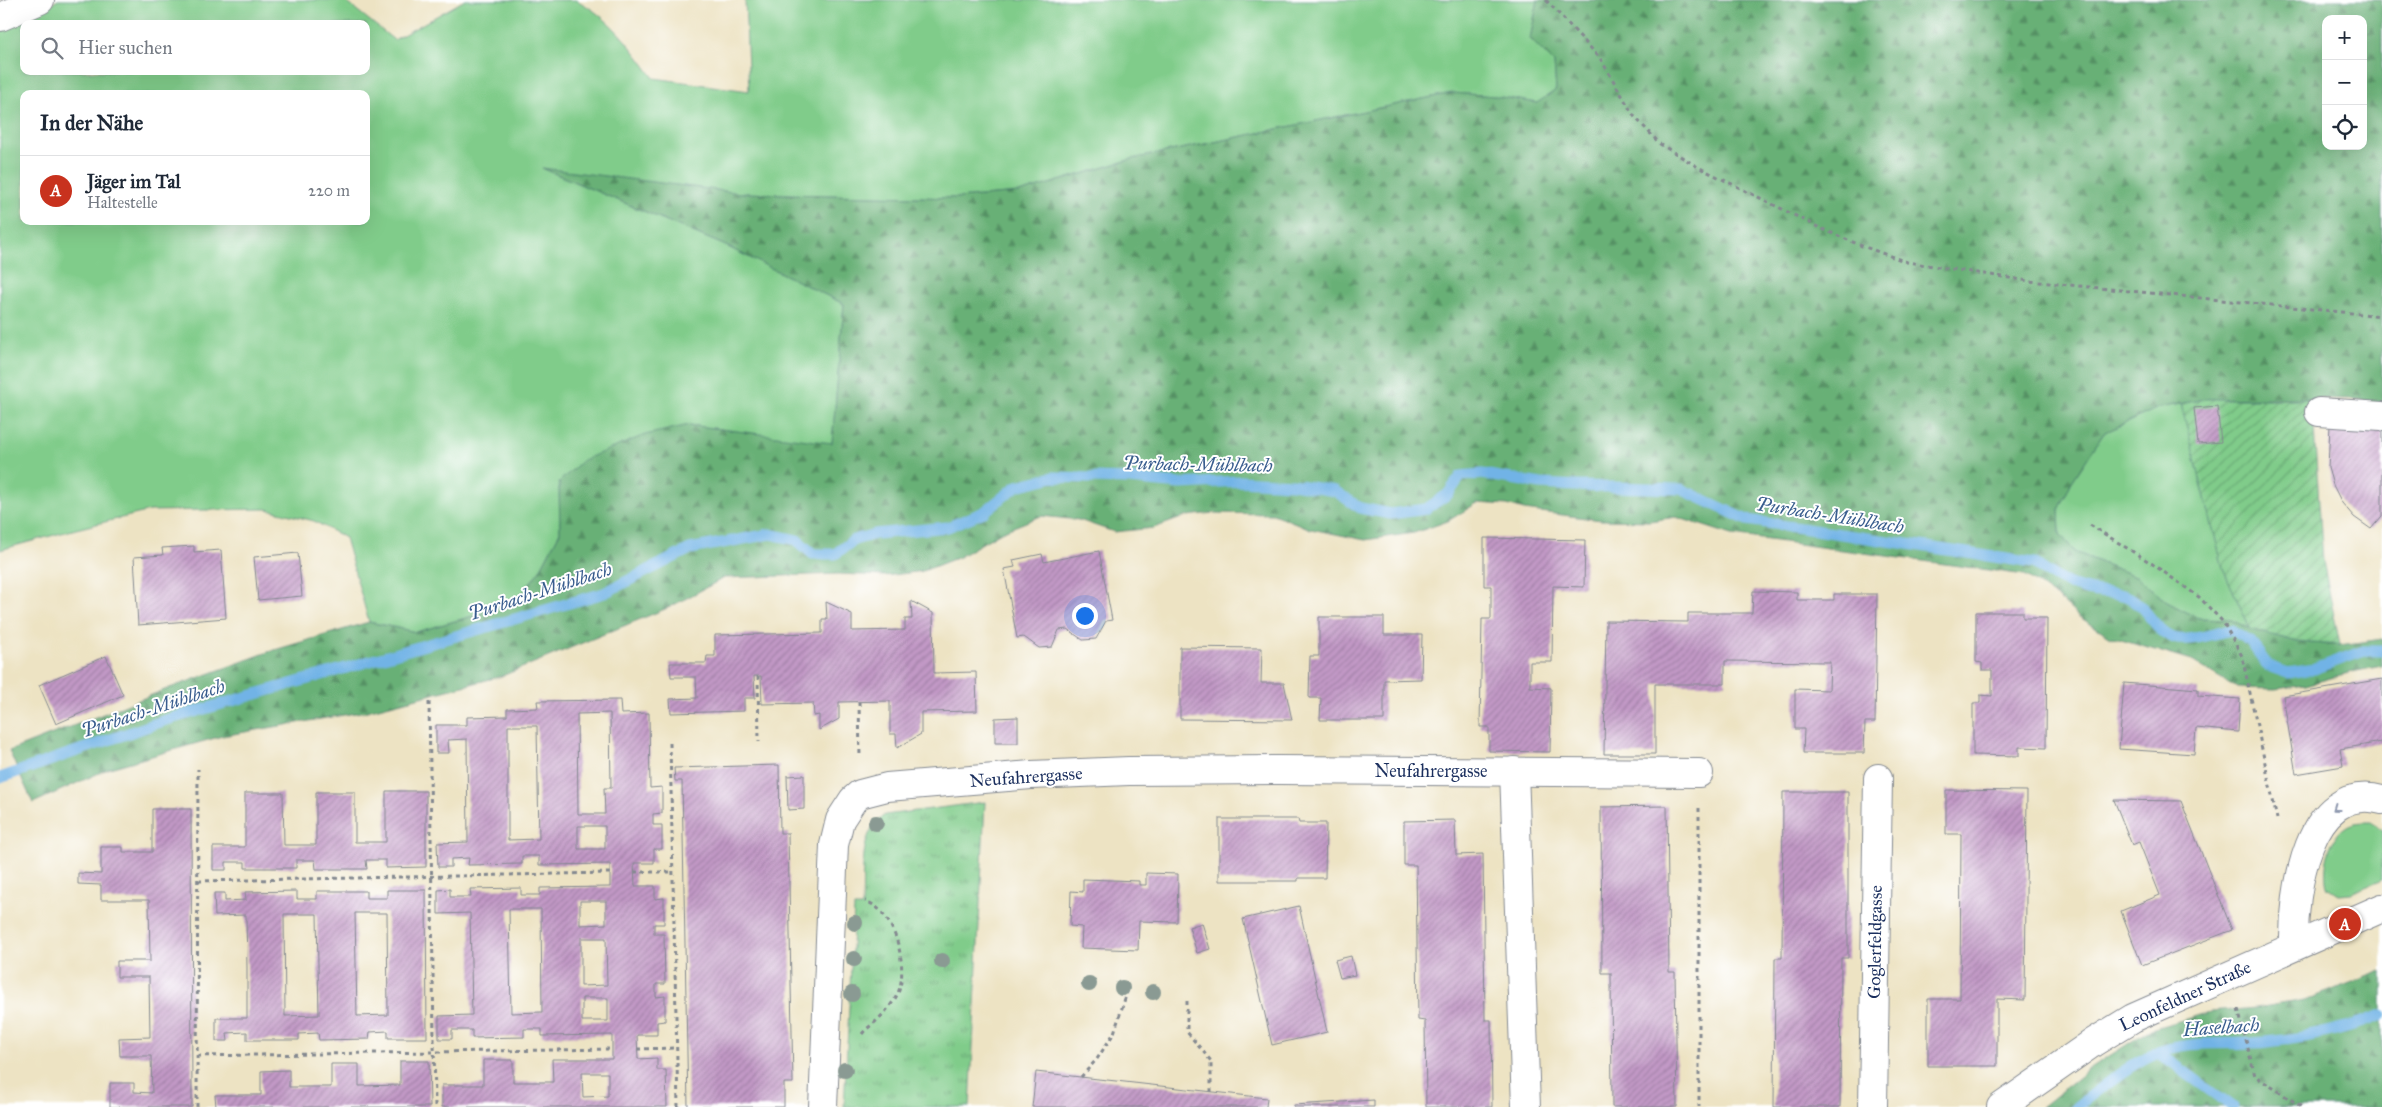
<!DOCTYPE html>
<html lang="de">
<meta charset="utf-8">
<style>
body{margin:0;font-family:"IM FELL Great Primer",serif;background:#f6f6f7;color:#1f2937}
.controls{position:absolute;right:15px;top:15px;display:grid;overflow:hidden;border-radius:10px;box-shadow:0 5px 20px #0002}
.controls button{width:45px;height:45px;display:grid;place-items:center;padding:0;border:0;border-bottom:1px solid #e0e1e3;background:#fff;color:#1f2937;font:25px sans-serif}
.you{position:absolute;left:1084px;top:615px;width:18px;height:18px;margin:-12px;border:4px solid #fff;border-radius:50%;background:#1a73e8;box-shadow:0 0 0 8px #1a73e833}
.badge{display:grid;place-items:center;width:32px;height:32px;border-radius:50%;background:#c8321e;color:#fff;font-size:16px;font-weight:700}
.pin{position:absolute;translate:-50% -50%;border:2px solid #fff;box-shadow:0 1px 5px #0006}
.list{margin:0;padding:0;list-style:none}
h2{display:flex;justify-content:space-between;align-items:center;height:65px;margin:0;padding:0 20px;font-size:21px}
h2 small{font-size:16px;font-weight:400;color:#747a83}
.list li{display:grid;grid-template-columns:32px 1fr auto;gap:15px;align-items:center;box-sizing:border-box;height:70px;padding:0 20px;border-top:1px solid #e0e1e3}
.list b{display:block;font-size:19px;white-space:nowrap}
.list p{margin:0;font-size:16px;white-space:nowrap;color:#747a83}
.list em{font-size:16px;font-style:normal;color:#747a83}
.icon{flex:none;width:28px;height:28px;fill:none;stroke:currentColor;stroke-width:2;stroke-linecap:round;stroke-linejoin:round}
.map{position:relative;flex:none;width:2382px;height:1107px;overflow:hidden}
.search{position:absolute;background:#fff;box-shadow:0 5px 20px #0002;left:20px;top:20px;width:350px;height:55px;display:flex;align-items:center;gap:12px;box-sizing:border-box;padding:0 18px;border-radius:10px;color:#747a83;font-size:19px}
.panel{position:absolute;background:#fff;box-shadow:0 5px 20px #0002;left:20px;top:90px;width:350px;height:135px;border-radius:10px}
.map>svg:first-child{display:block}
.grass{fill:#80cc8a;stroke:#4e7e74;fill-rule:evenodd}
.forest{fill:url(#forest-firs);stroke:#42706a;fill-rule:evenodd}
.park{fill:url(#park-tufts);stroke:#4e7e74}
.garden{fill:url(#garden-furrows);stroke:#4e7e74}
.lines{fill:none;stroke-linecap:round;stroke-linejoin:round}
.stream{stroke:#71b3e6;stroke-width:11}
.building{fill:url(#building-hatch);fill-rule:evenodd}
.minor-casing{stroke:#848990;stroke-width:30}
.path{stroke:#848990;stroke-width:3;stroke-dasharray:4 4;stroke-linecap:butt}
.minor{stroke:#fff;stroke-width:28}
.tree{fill:#8a9a93}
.oneway{stroke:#8d97ae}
.labels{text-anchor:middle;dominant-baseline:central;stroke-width:4;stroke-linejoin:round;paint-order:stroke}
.street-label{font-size:18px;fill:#1b2f5e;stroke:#fff}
.water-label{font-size:19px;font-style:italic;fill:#395d8e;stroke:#fff}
</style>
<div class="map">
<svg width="2382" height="1107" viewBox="0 0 2382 1107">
<defs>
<pattern id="forest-firs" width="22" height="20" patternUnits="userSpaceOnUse" patternTransform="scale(1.25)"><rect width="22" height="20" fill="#68b076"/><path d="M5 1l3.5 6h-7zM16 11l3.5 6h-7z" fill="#559064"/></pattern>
<pattern id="park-tufts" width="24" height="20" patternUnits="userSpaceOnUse" patternTransform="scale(1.25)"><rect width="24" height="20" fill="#80cc8a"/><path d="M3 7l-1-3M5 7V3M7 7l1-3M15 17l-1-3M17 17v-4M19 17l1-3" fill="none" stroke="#68a674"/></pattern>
<pattern id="garden-furrows" width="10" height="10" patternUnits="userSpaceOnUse" patternTransform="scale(1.25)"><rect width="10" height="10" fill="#80cc8a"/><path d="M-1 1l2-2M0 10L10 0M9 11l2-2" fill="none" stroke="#68a674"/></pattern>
<pattern id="building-hatch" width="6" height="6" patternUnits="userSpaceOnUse" patternTransform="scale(1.25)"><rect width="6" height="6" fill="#c299c6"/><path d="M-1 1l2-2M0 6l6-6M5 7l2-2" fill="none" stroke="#9d7da4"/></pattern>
</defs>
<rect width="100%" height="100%" fill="#fff"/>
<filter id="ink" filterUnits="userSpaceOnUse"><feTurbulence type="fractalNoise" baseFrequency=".02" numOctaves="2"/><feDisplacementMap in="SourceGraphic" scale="10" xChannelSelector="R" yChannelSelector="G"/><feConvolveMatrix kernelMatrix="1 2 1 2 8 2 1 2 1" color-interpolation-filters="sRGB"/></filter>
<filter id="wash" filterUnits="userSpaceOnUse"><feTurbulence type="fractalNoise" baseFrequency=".0096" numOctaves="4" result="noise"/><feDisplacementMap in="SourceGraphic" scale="20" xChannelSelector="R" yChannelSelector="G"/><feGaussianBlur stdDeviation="1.12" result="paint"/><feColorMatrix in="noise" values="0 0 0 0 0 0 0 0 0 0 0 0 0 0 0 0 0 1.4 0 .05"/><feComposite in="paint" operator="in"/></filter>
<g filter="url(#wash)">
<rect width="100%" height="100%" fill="#ede3c3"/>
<!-- grass -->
<g class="grass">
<path d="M58 0H344L394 40 465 0H576C610 17 632 48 654 78L749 91 745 0H1538L1530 39 1554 63 1556 91 1537 103 1495 96 1452 93 1132 159 1019 193 958 198 740 193 544 169 726 246 844 304 832 444 689 425 559 482 560 532 540 570 521 595 480 614 416 632 369 622 345 538 314 521 267 509 150 511 76 529 0 550V27L36 13ZM24 24H366V71H24ZM24 94H366V221H24Z"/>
<path d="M2181 404 2223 568 2250 629 2229 619 2198 618 2167 602 2137 577 2075 552 2060 534 2059 510 2071 483 2104 433 2158 408Z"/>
<path d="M2371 822 2382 829V880L2351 893 2338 894 2327 887C2322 867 2330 828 2355 823 2360 822 2366 822 2371 822Z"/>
</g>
<!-- forest -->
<g class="forest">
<path d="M1538 0H2382V404L2355 399 2281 398 2205 399 2158 408 2104 433 2071 483 2059 510 2060 534 2075 552 2137 577 2167 602 2198 618 2229 619 2250 629 2298 642 2340 645 2382 639V666L2352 672 2306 685 2275 689 2237 688 2192 661 2111 637 2078 616 2059 599 2025 575 1732 535 1676 517 1650 521 1601 520 1524 510 1507 505 1477 503 1448 521 1414 533 1365 540 1311 529 1273 514 1213 513 1187 516 1154 528 1114 532 1079 520 1041 516 1001 532 959 557 923 571 885 576 838 574 724 578 670 607 502 676 367 711 222 736 110 768 33 803 9 751 167 689 271 651 369 622 416 632 480 614 521 595 540 570 560 532 559 482 583 460 645 435 689 425 832 443 844 304 726 246 542 168 740 193 958 198 1019 193 1132 159 1452 93 1495 96 1537 103 1556 90 1554 63 1530 39ZM2326 19H2363V146H2326Z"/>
<path d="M2382 971V1107H2041L2089 1069 2151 1029 2210 1012 2256 1008 2305 1000Z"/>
</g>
<!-- park -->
<path class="park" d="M985 802 970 1107H844L854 907H862C864 878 857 831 885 815Z"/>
<!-- garden -->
<path class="garden" d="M2205 399H2312L2323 561 2340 645 2298 642 2250 629 2223 568 2181 404Z"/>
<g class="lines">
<!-- stream -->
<g class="stream">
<path d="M0 778 163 721 604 593 690 549 770 534 797 540 813 554H835L854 540 875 534 948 527 984 512 1017 486 1053 477 1129 479 1180 484 1241 481 1292 484 1335 491 1360 508 1391 514 1426 509 1448 494 1461 476 1482 474 1541 484 1577 486 1681 489 1747 520 2034 563C2052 576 2069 587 2092 591 2102 593 2115 592 2126 596 2147 604 2156 636 2178 639 2195 641 2215 633 2231 630L2250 641 2268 666 2288 673 2314 669 2364 651H2382"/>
<path d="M2157 1052 2233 1107"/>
<path d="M2076 1107C2098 1090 2132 1062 2158 1052 2194 1039 2230 1046 2267 1042 2306 1038 2346 1029 2382 1015"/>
</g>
</g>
<g id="blocks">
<!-- building -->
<g class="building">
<path d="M2217 406 2221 442 2198 444 2194 408Z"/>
<path d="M2330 425 2382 428V516L2371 529 2354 517 2342 503 2333 485 2328 468Z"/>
<path d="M1484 538 1585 540 1584 587 1553 586 1552 662H1530V687L1551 688 1550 752 1489 751V727H1480L1482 619H1491V586H1484Z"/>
<path d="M194 546V552L221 550 226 618 138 625 134 557 163 555 162 548Z"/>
<path d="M1099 551 1112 620 1106 621 1096 639 1083 640 1067 629 1059 630 1052 647 1039 648 1024 637 1017 638 1004 569 1015 567 1013 560 1042 554 1044 562Z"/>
<path d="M298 553 302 596 258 600 254 557Z"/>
<path d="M1753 591 1797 592V600H1834V594H1877L1875 722H1865L1864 753H1803L1804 729H1795V689L1829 690 1830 662 1725 661V684H1655V754H1604L1606 621 1688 622V613H1752Z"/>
<path d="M911 601 933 613 934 673 976 672 977 711 921 712V734L897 748 896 734H890V701L839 702V719L819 730V715L814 716 813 703 762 704 761 676H754L755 698H744V711L671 713 670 699 697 698 696 677H671L670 663H706L707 656H715V635L822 633V619H827L826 602 852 614V631L905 630V619H912Z"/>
<path d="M1976 612H2023V618H2047L2046 748 2019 747V756L1973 755V703H1980V695L1992 696V670H1982V663L1976 662Z"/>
<path d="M1319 617H1384V635H1422L1421 679 1384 680V720H1320L1321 698H1309L1310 656H1319Z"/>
<path d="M1180 647 1262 648 1261 683H1284L1292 720 1180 719Z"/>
<path d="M106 656 123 695 56 724 39 685Z"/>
<path d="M2382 679V742L2340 749 2343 766 2296 774 2283 696Z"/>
<path d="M2124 683 2198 689V696L2240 699 2238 732 2196 728 2194 754 2119 749Z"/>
<path d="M620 700 621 714 649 713 650 788 662 787V813L653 814V825H662V849H654V863H634L635 886H655V899L664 898V924H654V934H664L665 984H656V997L665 996V1021L657 1022V1035H637L638 1059 657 1058V1070H666L667 1107H442V1085H483V1060H513V1082H553L552 1059H612V1035L542 1036V1029H524V1037L472 1038V1030H452V1039H439V1016L472 1015 471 963 470 913 438 914V890L450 889V897H471L470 889 521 888V895H540V888L610 887V864L539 865V856H522V864L468 865 469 858 451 859V867H438L437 843 468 842 467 739 448 740 449 753H436V725H467V717L507 716V709L538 708 537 701ZM610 713 611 788H604L605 814H578L577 714ZM508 726H537L539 839 508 840ZM578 826H605V849H578ZM580 901H606V924L580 925ZM509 909H541L542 1012 511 1013ZM581 938H606L607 985 581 986ZM582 998H608V1021H582ZM582 1073H608V1096L583 1097Z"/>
<path d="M1018 717V743H995V718Z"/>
<path d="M779 765 780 833H788L793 1083H784V1107H688L682 781H675L674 768Z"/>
<path d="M804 775V809L788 810 787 776Z"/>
<path d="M1946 790 2027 791 2025 1000 1997 999V1066H1928V999H1960L1961 834H1946Z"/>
<path d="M386 791H426V867L386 868V860H366L367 869H316L315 860H296V868H245V862H226V870H213V847H245V793H283L284 845H316V792H355V842H386Z"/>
<path d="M1783 792H1848V958H1841L1840 1107H1774L1775 958H1782Z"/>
<path d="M2114 800 2181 801 2232 930 2142 965 2121 911 2160 895 2139 842 2132 845Z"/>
<path d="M1667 806 1669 972H1675L1677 1107H1612L1611 973H1602L1601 807Z"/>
<path d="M152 809H191L192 1107H110V1083H134V1092L152 1093 151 1056H120L119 1038 150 1037 149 977H117V961H150L149 900H101V885L78 884V873L101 874V847H123V852H152Z"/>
<path d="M1219 819H1298L1299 823H1326L1325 878H1298V881H1219Z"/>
<path d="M1455 820 1456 855 1483 854 1485 1020H1491L1492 1107H1426L1425 1021 1418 1020 1416 865H1404V821Z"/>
<path d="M1146 873 1178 874 1177 922 1139 921 1138 950 1081 948 1082 927 1070 926 1071 891 1083 892V879L1139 881V885H1146Z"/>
<path d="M387 890H426L427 1038H388V1031L370 1032 369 1039 319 1040 318 1033 299 1034V1040H247V1032L227 1033 228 1041H216V1018H247V967L246 915 215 916 214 893H225V901L246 900 245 892 297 891V899H317V891H366V898H387ZM355 913H387L388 1015 357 1016ZM284 914H317L319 1015 285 1016Z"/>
<path d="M1299 906 1327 1032 1272 1045 1243 919Z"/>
<path d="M1202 923 1210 949 1197 953 1189 927Z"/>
<path d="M1351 956 1355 975 1340 978 1335 960Z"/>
<path d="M400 1061H429L430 1107H216L215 1095H261V1071L289 1070V1087H331V1064H359V1086L400 1085Z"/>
<path d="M1036 1072 1267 1098 1266 1107H1032Z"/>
<path d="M1374 1100V1107H1294V1105Z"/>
</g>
</g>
</g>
<g filter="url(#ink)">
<use href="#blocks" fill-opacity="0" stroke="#848990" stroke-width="1"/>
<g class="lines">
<defs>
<g id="minor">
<path d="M0 17 40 0"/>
<path d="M2319 412 2382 416"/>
<path d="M1514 771 1526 1107"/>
<path d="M2294 945C2293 894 2307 780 2382 800"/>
<path d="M823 1107 834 845 840 820 853 800 860 794 887 787 1031 775 1129 771 1279 770 1699 773"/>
<path d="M1873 1107 1878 778"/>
<path d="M2001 1107 2094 1042 2133 1018 2382 908"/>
</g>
</defs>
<!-- minor casing -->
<use href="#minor" class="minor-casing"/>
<!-- path -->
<g class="path">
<path d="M1546 0 1600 58 1634 116 1660 144 1698 167 1820 228 1862 246 1907 262 2029 281 2382 316"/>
<path d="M2090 525 2151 563 2199 597 2223 622 2242 656 2277 819"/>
<path d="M758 676 759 742"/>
<path d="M429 702 435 1107"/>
<path d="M859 702 860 758"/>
<path d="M670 743 678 1107"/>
<path d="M1699 808V1107"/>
<path d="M634 872H673"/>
<path d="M198 881 610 873"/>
<path d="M1187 1001V1032L1211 1061V1092"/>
<path d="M2238 1009 2255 1076 2302 1107"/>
<path d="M862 1034C865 1030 869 1027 873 1024 882 1016 893 1004 898 993 909 967 895 910 865 901"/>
<path d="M637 1049 676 1048"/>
<path d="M197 1056 612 1049"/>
<path d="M1081 1077 1097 1059 1114 1033 1128 989"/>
<path d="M197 1107 198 769"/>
</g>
<!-- minor -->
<use href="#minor" class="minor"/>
</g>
<!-- trees -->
<g class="tree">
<circle cx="876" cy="823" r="8"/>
<circle cx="855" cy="923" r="8"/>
<circle cx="854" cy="959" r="8"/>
<circle cx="942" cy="961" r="8"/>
<circle cx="1089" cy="984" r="8"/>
<circle cx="1122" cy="988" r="8"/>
<circle cx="1153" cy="992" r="8"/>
<circle cx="852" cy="994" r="8"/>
<circle cx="845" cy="1070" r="8"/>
</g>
<!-- one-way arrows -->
<defs><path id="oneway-chevron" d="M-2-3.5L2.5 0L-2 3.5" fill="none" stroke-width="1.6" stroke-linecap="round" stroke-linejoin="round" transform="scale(1.25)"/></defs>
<use class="oneway" href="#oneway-chevron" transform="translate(2336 808) rotate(144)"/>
</g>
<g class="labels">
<!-- street labels -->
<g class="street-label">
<text x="1431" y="771">Neufahrergasse</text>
<text transform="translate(1026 777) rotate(-4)">Neufahrergasse</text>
<text transform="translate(1875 942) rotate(-89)">Goglerfeldgasse</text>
<text transform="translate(2185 996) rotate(-25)">Leonfeldner Straße</text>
</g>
<!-- water labels -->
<g class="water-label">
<text transform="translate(1198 464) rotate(1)">Purbach-Mühlbach</text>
<text transform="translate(1830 515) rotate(9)">Purbach-Mühlbach</text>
<text transform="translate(540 591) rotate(-18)">Purbach-Mühlbach</text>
<text transform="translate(153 708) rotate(-18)">Purbach-Mühlbach</text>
<text transform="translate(2221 1027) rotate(-4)">Haselbach</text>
</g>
</g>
</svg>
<div class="controls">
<button>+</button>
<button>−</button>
<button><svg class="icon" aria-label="locate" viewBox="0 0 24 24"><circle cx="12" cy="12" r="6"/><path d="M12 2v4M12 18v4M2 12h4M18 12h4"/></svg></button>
</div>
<div class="you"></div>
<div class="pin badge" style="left:2345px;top:924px">A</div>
<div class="search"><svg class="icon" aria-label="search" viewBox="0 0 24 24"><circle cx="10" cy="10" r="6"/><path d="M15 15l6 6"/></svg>Hier suchen</div>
<section class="panel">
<h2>In der Nähe<small></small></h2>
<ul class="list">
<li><span class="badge">A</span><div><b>Jäger im Tal</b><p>Haltestelle</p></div><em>220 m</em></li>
</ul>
</section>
</div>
